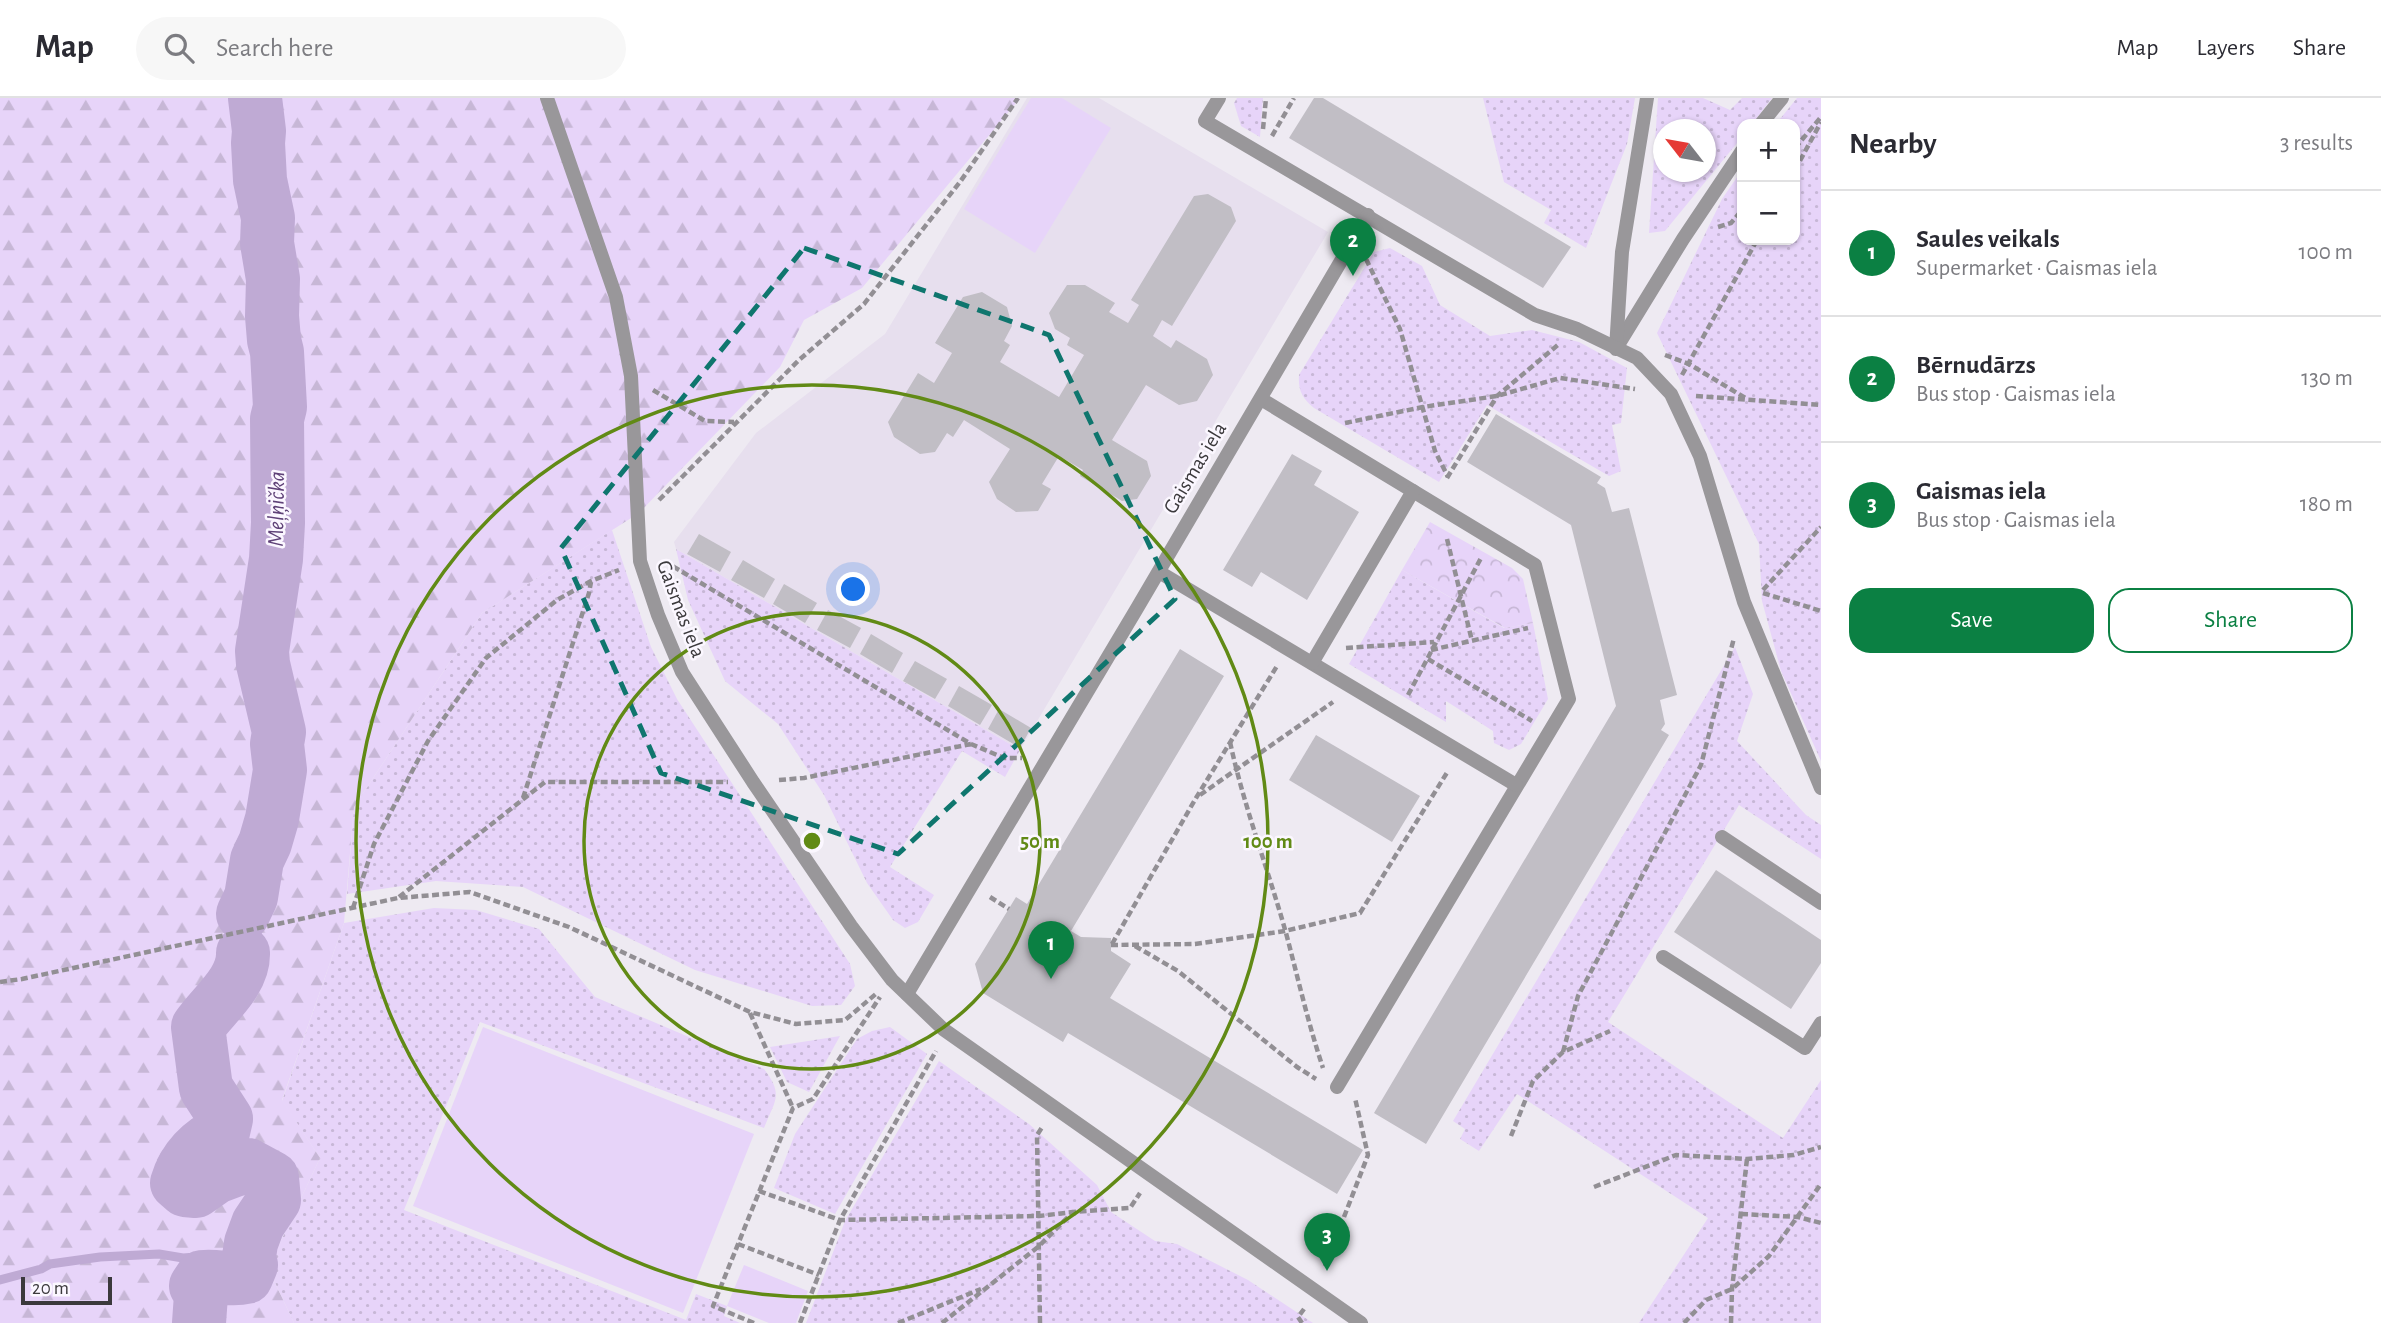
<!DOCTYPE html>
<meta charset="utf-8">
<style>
body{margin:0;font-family:"Alegreya Sans",sans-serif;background:#f7f7f7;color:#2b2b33}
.controls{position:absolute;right:21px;top:21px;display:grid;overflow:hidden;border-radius:14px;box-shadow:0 2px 5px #0004}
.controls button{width:63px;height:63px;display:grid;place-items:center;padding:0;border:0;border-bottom:2px solid #e1e1e2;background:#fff;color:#2b2b33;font:35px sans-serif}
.compass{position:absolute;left:1653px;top:21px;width:63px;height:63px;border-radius:50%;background:#fff;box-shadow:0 2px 5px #0004;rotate:301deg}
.scale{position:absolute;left:21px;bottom:18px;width:91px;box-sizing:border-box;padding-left:7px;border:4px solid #3b393c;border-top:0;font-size:19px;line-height:24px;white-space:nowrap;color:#3b393c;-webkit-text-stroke:5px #fbf7ff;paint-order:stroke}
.you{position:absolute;left:854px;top:492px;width:24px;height:24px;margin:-18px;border:5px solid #fff;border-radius:50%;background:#1a73e8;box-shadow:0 0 0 10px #1a73e833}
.badge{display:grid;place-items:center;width:46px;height:46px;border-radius:50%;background:#0b8043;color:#fff;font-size:23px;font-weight:700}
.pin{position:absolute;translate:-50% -58px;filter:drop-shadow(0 2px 4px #0008)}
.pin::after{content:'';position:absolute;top:37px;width:24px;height:21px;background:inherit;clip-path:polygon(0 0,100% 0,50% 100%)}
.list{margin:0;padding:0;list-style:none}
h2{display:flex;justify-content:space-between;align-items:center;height:91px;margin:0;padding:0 28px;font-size:30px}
h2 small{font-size:23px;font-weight:400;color:#7c7c81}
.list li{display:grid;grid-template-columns:46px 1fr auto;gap:21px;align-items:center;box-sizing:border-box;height:126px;padding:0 28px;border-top:2px solid #e1e1e2}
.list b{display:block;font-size:26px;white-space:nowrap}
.list p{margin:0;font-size:23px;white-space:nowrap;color:#7c7c81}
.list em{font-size:23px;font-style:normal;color:#7c7c81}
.actions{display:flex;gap:14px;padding:21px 28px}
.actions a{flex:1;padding:16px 0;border:2px solid #0b8043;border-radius:21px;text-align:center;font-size:24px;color:#0b8043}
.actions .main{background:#0b8043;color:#fff}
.icon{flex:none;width:38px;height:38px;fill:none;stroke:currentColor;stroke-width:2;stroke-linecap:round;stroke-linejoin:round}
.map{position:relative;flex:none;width:1821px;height:1225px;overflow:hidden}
header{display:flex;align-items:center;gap:42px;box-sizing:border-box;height:98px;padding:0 35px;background:#fff;border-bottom:2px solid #e1e1e2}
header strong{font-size:33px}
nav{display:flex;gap:38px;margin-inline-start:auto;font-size:24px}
.search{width:490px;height:63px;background:#f7f7f7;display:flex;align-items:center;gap:18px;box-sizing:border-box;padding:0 24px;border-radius:38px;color:#7c7c81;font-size:26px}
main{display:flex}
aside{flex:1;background:#fff}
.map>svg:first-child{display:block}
.built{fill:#e7dfee}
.grass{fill:url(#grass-dots);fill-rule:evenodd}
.forest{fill:url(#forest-firs)}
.park{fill:url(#park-crowns)}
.pitch{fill:#e7d4f9}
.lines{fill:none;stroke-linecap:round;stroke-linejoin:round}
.stream{stroke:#bfaad4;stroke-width:9}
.river{stroke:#bfaad4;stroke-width:54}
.building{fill:#c1bec5}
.path{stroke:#928f94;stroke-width:4.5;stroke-dasharray:7 3.5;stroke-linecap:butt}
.service{stroke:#99979a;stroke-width:14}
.minor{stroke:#99979a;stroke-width:14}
.tertiary{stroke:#99979a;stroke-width:14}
.marked{fill:none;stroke:#0f766e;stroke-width:5;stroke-dasharray:14 9;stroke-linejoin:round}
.ring{fill:none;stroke:#618a15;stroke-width:3.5}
.labels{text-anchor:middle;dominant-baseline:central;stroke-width:5;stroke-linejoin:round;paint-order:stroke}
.street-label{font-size:21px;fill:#3b393c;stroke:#fbf7ff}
.water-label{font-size:23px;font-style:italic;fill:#5e4177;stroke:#fbf7ff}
.centre{fill:#618a15;stroke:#fbf7ff;stroke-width:3.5}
.ring-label{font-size:21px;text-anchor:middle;font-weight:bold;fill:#618a15;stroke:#fbf7ff;stroke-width:5;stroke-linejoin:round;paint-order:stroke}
</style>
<header>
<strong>Map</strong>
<div class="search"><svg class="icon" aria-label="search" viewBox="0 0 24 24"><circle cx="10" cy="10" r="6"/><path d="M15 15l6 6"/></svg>Search here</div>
<nav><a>Map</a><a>Layers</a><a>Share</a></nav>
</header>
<main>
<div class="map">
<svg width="1821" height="1225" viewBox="0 0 1821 1225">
<defs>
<pattern id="grass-dots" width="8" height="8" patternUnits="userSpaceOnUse" patternTransform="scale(1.75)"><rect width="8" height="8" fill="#e7d4f9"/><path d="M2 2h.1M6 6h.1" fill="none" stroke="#c7b7d6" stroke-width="1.8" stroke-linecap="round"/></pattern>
<pattern id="forest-firs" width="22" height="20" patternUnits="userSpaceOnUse" patternTransform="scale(1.75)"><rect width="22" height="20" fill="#e7d4f9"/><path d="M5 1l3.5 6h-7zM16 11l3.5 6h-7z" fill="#c7b7d6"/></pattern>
<pattern id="park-crowns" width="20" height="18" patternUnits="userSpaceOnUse" patternTransform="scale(1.75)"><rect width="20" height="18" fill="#e7d4f9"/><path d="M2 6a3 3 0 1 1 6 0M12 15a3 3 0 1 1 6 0" fill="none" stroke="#c7b7d6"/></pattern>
</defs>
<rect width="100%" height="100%" fill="#eeeaf2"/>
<!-- built -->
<path class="built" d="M1027 0H1099L1328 134 1020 652 676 451 674 444 756 335 885 236Z"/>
<!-- grass -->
<g class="grass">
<path d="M1237 0H1263L1260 39 1241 28 1234 5Z"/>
<path d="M1483 0H1635L1627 46 1586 150 1544 125 1551 112 1504 84Z"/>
<path d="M1658 0H1703L1730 12 1742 0H1772L1752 26H1742V39L1665 133 1649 135ZM1664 32H1706V74H1664Z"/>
<path d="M1797 0H1821V663L1781 573 1762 503 1759 446 1657 235 1722 101 1742 72V142H1795V26H1776Z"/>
<path d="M1390 150 1422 168 1440 207 1490 238 1532 232 1579 244 1627 270 1621 325 1612 327 1621 373 1609 378 1487 307 1439 384 1314 310C1302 300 1298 292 1299 277L1374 154Z"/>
<path d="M612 432 651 549 677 601 850 866 855 888 841 907 812 908 695 872 523 789 436 783 347 796 354 709 482 515Z"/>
<path d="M676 451 1020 652 1005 679 962 653 890 769 934 797 918 824 905 830 893 822 867 785 824 697 778 626 725 583 688 502Z"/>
<path d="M1402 472 1504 530 1533 525 1548 601 1521 646 1509 652 1494 645 1493 633 1446 603V624L1349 566Z"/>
<path d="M1735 549 1753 596 1737 643 1806 717 1821 727V761L1739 707 1608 924 1783 1040 1821 982V1225H1639L1708 1120 1517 996 1479 1053 1460 1041 1465 1031 1453 1023Z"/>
<path d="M434 810 476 812 539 831 595 899 764 971C784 997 775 1002 764 1030L480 924 404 1112 686 1222 696 1196 727 1208 724 1218 740 1225H294L268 1170 320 1060 282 1003 344 825Z"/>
<path d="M890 929 927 956 835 1116 774 1090 795 1036 857 941 872 933Z"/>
<path d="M840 938 809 994 787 984 770 949Z"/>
<path d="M939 963 1029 1026 1097 1087 1111 1114 1155 1143 1177 1146 1248 1182 1313 1225H806L845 1123Z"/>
</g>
<!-- forest -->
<path class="forest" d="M0 0H1020L862 190 804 222 780 269 639 415 482 515 354 709 344 825 282 1002 320 1060 268 1170 294 1225H0Z"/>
<!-- park -->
<path class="park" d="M1430 424 1512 470 1523 481 1533 525 1505 530 1402 472Z"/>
<!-- pitch -->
<g class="pitch">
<path d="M1031 0H1062L1111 30 1035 155 964 111Z"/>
<path d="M483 929 754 1036 683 1215 413 1108Z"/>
<path d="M744 1167 808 1193 796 1225H769L727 1208Z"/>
</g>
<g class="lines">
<!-- stream -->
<path class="stream" d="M0 1182 41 1171 50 1166 100 1159 159 1156 183 1160 196 1159 214 1178"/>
<!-- river -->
<g class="river">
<path d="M243 816 251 799 257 762 265 745 272 721 280 672 277 646 279 634 263 566 262 553 276 461 278 425 277 321 280 309 277 254 274 242 272 218 273 181 267 145 268 120 260 82 258 45 259 33 255 0"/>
<path d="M199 1225 201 1197 196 1188 202 1179C219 1177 229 1183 246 1179L251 1167 249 1159 251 1145 258 1126 274 1102 272 1080 248 1067 216 1079 196 1093 185 1092 177 1085C184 1061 201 1044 223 1034L226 1021 206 990 198 929C213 907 244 884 243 855"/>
</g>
</g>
<!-- building -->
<g class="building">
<path d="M1314 0H1323L1571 149 1543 190 1289 40Z"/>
<path d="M1208 96 1231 109 1236 123 1172 228 1162 222 1153 238 1171 250 1176 242 1207 261 1213 277 1197 303 1179 307 1146 287 1112 342 1147 363 1151 378 1137 401 1122 403 1080 378 1083 372 1059 358 1042 386 1051 391 1038 413 1016 414 997 401 989 384 1010 351 964 322 953 339 947 335 935 354 920 356 894 339 888 324 918 275 934 285 952 255 935 245 963 199 982 194 1007 209 1012 228 1004 243 1010 247 1000 264 1059 299 1084 257 1067 247 1070 240 1055 231 1049 215 1067 187H1085L1115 205 1109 214 1128 225 1139 207 1131 202 1194 98Z"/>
<path d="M1496 316 1601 379 1597 385 1605 390 1612 414 1629 410 1677 597 1660 602 1665 626 1661 632 1669 637 1426 1046 1374 1015 1616 608 1571 427 1467 364Z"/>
<path d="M1292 356 1322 373 1314 387 1359 414 1307 502 1261 474 1252 489 1223 472Z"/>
<path d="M699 436 731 454 720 474 687 456Z"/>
<path d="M743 462 775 481 764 500 731 482Z"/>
<path d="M784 486 817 505 805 525 773 506Z"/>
<path d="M828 512 861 530 850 550 817 532Z"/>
<path d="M871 536 903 555 892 575 860 556Z"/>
<path d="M1180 551 1224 578 1071 833 1081 839 1111 840V853L1131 866 1110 900 1363 1052 1337 1096 1068 935 1063 944 983 895 975 866 1016 799 1027 806Z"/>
<path d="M915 563 947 581 935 601 903 583Z"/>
<path d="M959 588 992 607 980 627 948 608Z"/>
<path d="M999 611 1031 630 1020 650 988 631Z"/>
<path d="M1316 637 1420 698 1392 744 1289 682Z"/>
<path d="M1716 772 1821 842V865L1791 911 1674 834Z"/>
</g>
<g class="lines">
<!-- path -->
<g class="path">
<path d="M1263 31 1266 0"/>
<path d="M1272 38 1294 0"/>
<path d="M1795 50 1821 19"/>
<path d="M1795 72 1821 24"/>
<path d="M1718 129 1731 125 1742 112"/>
<path d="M1366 161 1400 231 1435 353 1448 379"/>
<path d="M1665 257 1689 266 1747 301"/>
<path d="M1682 277 1757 142"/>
<path d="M653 292 705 323 734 324"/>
<path d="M1696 298 1821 307"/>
<path d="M1345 325 1423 309 1497 298 1560 280 1635 291"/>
<path d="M1447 380 1497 298 1559 246"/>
<path d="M659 402 799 262 864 206 960 84 1018 0"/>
<path d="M1447 441 1472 543"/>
<path d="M664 463 971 646 1004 660H1022"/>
<path d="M1763 492 1821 429"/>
<path d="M1763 495 1821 513"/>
<path d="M1346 550 1434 544"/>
<path d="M1431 552 1528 530"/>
<path d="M1428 561 1532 623"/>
<path d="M1408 597 1481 460"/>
<path d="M1230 644C1244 709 1268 771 1286 835 1298 880 1308 925 1323 970"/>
<path d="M779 682 804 680 971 646"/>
<path d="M1200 697 1333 604"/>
<path d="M523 700 589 495 591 484"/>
<path d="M399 799 545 684H728"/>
<path d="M990 799 1009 811"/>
<path d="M353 810 374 746 428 643 486 560 557 502 591 483 619 472"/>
<path d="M1112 846 1196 700 1277 568"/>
<path d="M1111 847 1195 846 1285 833 1360 815 1448 673"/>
<path d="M1135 848 1178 873 1297 969 1316 981"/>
<path d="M0 884 22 881 398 800 470 794 569 829 750 914 796 926 845 922 877 895"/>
<path d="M750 915 793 1010"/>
<path d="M1563 954 1578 898 1701 667 1734 540"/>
<path d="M1511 1038 1533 983 1563 954 1610 933"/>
<path d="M1594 1089 1676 1057 1747 1061 1794 1057 1821 1049"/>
<path d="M759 1093 840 1122 1039 1118 1073 1114"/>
<path d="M1741 1116 1798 1119 1821 1125"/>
<path d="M738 1146 819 1177"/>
<path d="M1325 1168 1368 1057 1355 1000"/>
<path d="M754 1225 713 1208 793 1010 813 1001 880 899"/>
<path d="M800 1225 840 1122 936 953"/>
<path d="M898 1225 981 1191"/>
<path d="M942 1225 1038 1149 1073 1114 1130 1110 1140 1095"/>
<path d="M1040 1225 1037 1037 1043 1028"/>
<path d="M1302 1225 1298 1219 1304 1211"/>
<path d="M1684 1225 1706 1202 1732 1191 1769 1158 1821 1086"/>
<path d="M1731 1225 1732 1191 1747 1061"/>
</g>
<!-- service -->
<g class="service">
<path d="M1761 26 1782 0"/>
<path d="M1618 247 1683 141 1742 53"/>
<path d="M1616 251 1622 154 1647 0"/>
<path d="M1261 301 1535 467 1569 601 1337 989"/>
<path d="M1159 474 1516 687"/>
<path d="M1312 565 1413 393"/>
<path d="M1722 739 1821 805"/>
<path d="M1663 859 1805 950 1821 925"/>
</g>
<!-- minor -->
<g class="minor">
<path d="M1219 0 1205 23 1535 217 1577 231 1637 260 1671 296 1700 358 1744 504 1821 690"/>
<path d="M907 896 1136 512 1368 117"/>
</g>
<!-- tertiary -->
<path class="tertiary" d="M547 0 616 199 631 278 640 463 658 517 682 574 753 684 851 828 892 882 943 931 1361 1225"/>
</g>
<!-- marked area -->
<path class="marked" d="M804 150 1049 237 1175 501 898 756 661 675 561 450Z"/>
<!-- distance rings -->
<g class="ring">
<circle cx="812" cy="743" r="228"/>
<circle cx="812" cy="743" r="456"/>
</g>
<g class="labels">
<!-- street labels -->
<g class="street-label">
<text transform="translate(1195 370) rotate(-59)">Gaismas iela</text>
<text transform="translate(681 511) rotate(69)">Gaismas iela</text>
</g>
<!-- water labels -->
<g class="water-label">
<text transform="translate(277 411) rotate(-89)">Meļņička</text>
</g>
</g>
<circle cx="812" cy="743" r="10" class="centre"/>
<g class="ring-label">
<text x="1040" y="750">50 m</text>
<text x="1268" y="750">100 m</text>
</g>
</svg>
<div class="controls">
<button>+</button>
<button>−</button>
</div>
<svg class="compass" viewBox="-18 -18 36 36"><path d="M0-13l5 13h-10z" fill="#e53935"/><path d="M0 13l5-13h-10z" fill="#7c7c81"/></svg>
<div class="scale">20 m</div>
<div class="you"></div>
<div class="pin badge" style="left:1051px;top:881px">1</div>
<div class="pin badge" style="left:1353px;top:178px">2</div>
<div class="pin badge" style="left:1327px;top:1173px">3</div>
</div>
<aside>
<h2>Nearby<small>3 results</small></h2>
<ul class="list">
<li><span class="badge">1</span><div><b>Saules veikals</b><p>Supermarket · Gaismas iela</p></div><em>100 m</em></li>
<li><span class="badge">2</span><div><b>Bērnudārzs</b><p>Bus stop · Gaismas iela</p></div><em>130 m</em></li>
<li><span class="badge">3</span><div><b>Gaismas iela</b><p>Bus stop · Gaismas iela</p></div><em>180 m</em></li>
</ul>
<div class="actions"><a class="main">Save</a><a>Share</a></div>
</aside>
</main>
